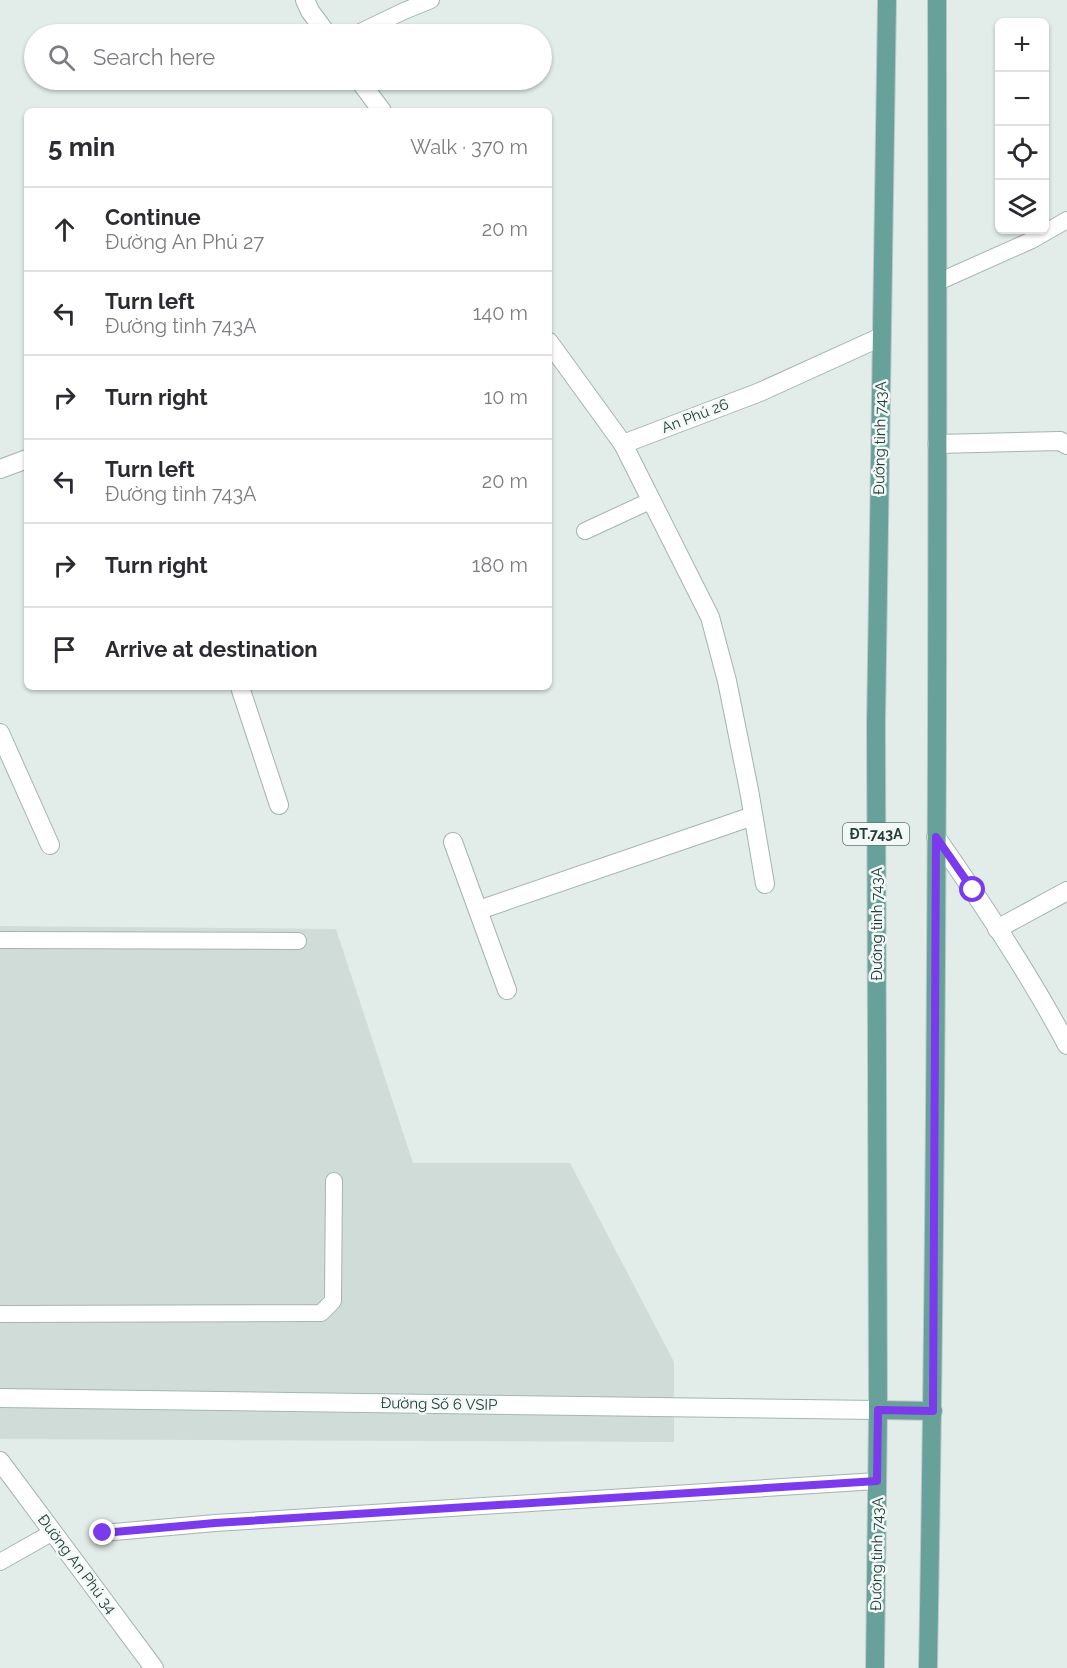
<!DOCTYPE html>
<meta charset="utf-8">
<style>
body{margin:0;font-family:Raleway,sans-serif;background:#f2f2f3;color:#2b2b33}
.controls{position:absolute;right:18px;top:18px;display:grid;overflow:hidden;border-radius:9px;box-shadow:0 2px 4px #0004}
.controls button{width:54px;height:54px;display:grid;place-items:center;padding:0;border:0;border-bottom:2px solid #e1e1e2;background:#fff;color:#2b2b33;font:30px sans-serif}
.stop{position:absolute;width:18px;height:18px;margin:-14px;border:4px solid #7c3aed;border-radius:50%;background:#fff}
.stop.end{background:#7c3aed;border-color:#fff;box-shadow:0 2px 6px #0008}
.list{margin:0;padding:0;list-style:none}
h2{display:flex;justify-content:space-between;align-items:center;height:78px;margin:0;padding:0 24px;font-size:26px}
h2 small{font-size:20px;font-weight:400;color:#7c7c81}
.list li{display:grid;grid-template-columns:39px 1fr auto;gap:18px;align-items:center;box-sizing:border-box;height:84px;padding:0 24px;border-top:2px solid #e1e1e2}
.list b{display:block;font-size:22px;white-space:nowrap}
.list p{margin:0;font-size:20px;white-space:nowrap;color:#7c7c81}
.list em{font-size:20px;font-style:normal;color:#7c7c81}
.icon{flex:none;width:33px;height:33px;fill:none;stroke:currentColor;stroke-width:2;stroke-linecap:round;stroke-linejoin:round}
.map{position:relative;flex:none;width:1067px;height:1668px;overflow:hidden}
.search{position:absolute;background:#fff;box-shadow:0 2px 4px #0004;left:24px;top:24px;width:528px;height:66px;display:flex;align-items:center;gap:15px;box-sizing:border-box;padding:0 21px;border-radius:33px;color:#7c7c81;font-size:22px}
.panel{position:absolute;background:#fff;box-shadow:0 2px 4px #0004;left:24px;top:108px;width:528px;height:582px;border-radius:9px}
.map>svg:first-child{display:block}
.built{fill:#d0dcd8}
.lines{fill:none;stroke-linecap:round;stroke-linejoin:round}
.lane-casing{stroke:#a5b4b1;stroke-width:18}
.street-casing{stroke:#a5b4b1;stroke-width:20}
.secondary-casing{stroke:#a1b8b3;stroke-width:20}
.primary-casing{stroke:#c1c9c8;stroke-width:20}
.lane{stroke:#fff;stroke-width:16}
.street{stroke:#fff;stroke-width:18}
.secondary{stroke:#fff;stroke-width:18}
.primary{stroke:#67a19a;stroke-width:18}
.route{stroke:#7c3aed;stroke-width:8}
.labels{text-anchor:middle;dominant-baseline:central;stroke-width:5;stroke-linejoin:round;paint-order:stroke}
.shield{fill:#f3f9f6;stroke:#617572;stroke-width:1.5}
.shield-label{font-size:14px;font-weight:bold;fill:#223d3a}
.street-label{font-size:15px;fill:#223d3a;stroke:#f3f9f6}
</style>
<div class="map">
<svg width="1067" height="1668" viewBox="0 0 1067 1668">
<rect width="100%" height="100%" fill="#e2ece9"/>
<!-- built -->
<path class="built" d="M0 926 336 929 413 1163H570L674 1362V1442L0 1439Z"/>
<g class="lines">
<defs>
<g id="lane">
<path d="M356 34 404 11 431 0"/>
<path d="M938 282 1032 240 1067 220"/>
<path d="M585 531 652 500"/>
<path d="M0 940 298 941"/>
<path d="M0 1314 321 1313 333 1301 334 1181"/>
<path d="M103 1533 215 1523 877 1481"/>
<path d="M0 1562 53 1532"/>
</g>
<g id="street">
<path d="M305 0 310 11 327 34"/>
<path d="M359 80 382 111"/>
<path d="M549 342 623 444 760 392 881 337"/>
<path d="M623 444 710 617 727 681 749 790 765 884"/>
<path d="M937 444 1060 441 1067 445"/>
<path d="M0 469 27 459"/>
<path d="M240 687 279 805"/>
<path d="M0 733 50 845"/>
<path d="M936 837C983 904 1029 973 1067 1045"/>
<path d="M453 842 507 990"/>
<path d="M479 910 753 816"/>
<path d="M997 929 1067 891"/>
<path d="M0 1461 154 1668"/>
</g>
<path id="secondary" d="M0 1398 878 1410"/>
<g id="primary">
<path d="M878 1410 933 1411"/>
<path d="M875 1668 878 1410 876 724 887 0"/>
<path d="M928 1668C938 1112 938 556 937 0"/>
</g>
</defs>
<!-- lane casing -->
<use href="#lane" class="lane-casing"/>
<!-- street casing -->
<use href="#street" class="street-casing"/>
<!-- secondary casing -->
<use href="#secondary" class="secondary-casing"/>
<!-- primary casing -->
<use href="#primary" class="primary-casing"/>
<!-- lane -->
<use href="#lane" class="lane"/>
<!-- street -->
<use href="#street" class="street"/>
<!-- secondary -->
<use href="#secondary" class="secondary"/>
<!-- primary -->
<use href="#primary" class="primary"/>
</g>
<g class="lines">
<!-- route -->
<path class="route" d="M103 1533 215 1523 877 1481 878 1410 933 1411 936 837 973 890"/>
</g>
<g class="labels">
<!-- shield labels -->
<rect class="shield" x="843" y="823" width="66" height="22" rx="4.5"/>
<g class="shield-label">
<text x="876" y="834">ĐT.743A</text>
</g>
<!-- street labels -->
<g class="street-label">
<text transform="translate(695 416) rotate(-21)">An Phú 26</text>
<text transform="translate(880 438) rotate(-89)">Đường tỉnh 743A</text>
<text transform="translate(877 924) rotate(-90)">Đường tỉnh 743A</text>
<text transform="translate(439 1404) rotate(1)">Đường Số 6 VSIP</text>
<text transform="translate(877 1554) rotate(-89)">Đường tỉnh 743A</text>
<text transform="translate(77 1564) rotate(53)">Đường An Phú 34</text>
</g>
</g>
</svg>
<div class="controls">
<button>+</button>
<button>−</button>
<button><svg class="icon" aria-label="locate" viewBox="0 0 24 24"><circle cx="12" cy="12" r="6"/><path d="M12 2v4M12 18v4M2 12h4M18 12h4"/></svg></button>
<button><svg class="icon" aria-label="layers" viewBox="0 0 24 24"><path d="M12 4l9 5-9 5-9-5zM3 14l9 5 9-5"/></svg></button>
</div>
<div class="stop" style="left:973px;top:890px"></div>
<div class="stop end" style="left:103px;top:1533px"></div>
<div class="search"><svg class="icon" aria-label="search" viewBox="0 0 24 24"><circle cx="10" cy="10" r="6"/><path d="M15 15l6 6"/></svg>Search here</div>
<section class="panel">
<h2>5 min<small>Walk · 370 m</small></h2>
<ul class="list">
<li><svg class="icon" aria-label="ahead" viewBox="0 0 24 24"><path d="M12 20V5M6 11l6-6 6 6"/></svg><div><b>Continue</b><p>Đường An Phú 27</p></div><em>20 m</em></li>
<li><svg class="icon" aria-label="left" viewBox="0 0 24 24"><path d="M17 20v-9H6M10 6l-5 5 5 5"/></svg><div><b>Turn left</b><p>Đường tỉnh 743A</p></div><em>140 m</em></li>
<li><svg class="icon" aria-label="right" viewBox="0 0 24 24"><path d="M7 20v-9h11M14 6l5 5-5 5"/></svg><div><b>Turn right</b></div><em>10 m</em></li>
<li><svg class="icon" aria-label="left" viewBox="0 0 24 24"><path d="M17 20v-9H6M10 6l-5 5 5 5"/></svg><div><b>Turn left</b><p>Đường tỉnh 743A</p></div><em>20 m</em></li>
<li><svg class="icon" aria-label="right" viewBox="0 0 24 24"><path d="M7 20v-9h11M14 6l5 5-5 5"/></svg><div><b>Turn right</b></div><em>180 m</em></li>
<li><svg class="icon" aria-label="arrive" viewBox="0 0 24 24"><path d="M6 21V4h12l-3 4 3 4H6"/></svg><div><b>Arrive at destination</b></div></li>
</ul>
</section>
</div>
